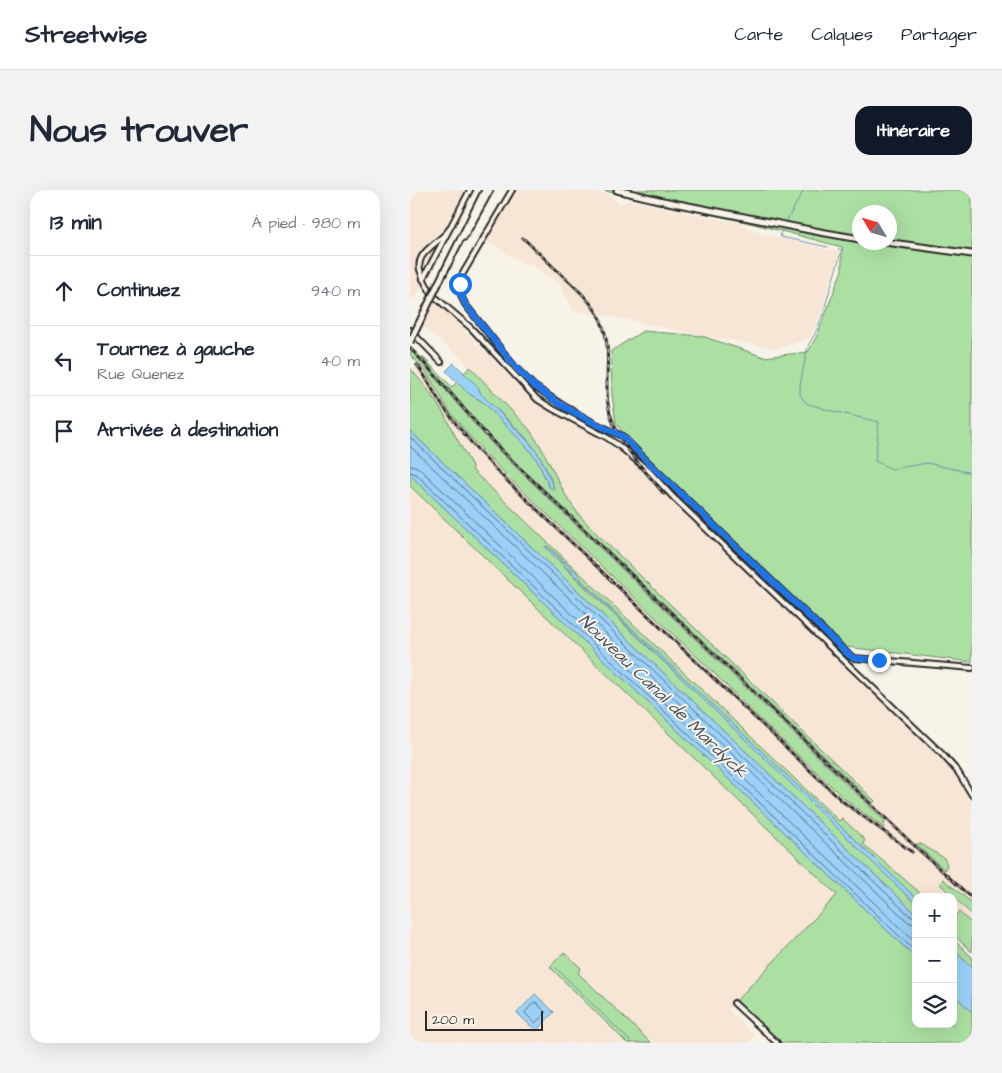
<!DOCTYPE html>
<html lang="fr">
<meta charset="utf-8">
<style>
body{margin:0;font-family:"Architects Daughter",sans-serif;background:#f2f2f3;color:#1f2937}
.controls{position:absolute;right:15px;bottom:15px;display:grid;overflow:hidden;border-radius:10px;box-shadow:0 5px 20px #0002}
.controls button{width:45px;height:45px;display:grid;place-items:center;padding:0;border:0;border-bottom:1px solid #e0e1e3;background:#fff;color:#1f2937;font:25px sans-serif}
.compass{position:absolute;left:442px;top:15px;width:45px;height:45px;border-radius:50%;background:#fff;box-shadow:0 5px 20px #0002;rotate:308deg}
.scale{position:absolute;left:15px;bottom:12px;width:118px;box-sizing:border-box;padding-left:5px;border:2px solid #2b2b2b;border-top:0;font-size:14px;line-height:18px;white-space:nowrap;color:#2b2b2b;-webkit-text-stroke:4px #f7f3e8;paint-order:stroke}
.stop{position:absolute;width:15px;height:15px;margin:-11px;border:4px solid #1a73e8;border-radius:50%;background:#fff}
.stop.end{background:#1a73e8;border-color:#fff;box-shadow:0 1px 5px #0008}
.list{margin:0;padding:0;list-style:none}
h2{display:flex;justify-content:space-between;align-items:center;height:65px;margin:0;padding:0 20px;font-size:21px}
h2 small{font-size:16px;font-weight:400;color:#747a83}
.list li{display:grid;grid-template-columns:32px 1fr auto;gap:15px;align-items:center;box-sizing:border-box;height:70px;padding:0 20px;border-top:1px solid #e0e1e3}
.list b{display:block;font-size:19px;white-space:nowrap}
.list p{margin:0;font-size:16px;white-space:nowrap;color:#747a83}
.list em{font-size:16px;font-style:normal;color:#747a83}
.icon{flex:none;width:28px;height:28px;fill:none;stroke:currentColor;stroke-width:2;stroke-linecap:round;stroke-linejoin:round}
.map{position:relative;flex:none;width:562px;height:853px;overflow:hidden;border-radius:15px}
header{display:flex;align-items:center;gap:30px;box-sizing:border-box;height:70px;padding:0 25px;background:#fff;border-bottom:1px solid #e0e1e3}
header strong{font-size:24px}
nav{display:flex;gap:28px;margin-inline-start:auto;font-size:18px}
.intro{display:flex;align-items:center;justify-content:space-between;box-sizing:border-box;height:120px;padding:0 30px}
h1{margin:0;font-size:35px}
.button{padding:12px 22px;border-radius:15px;background:#111827;color:#fff;font-size:18px;font-weight:700}
main{display:flex;gap:30px;padding:0 30px}
aside{flex:1;background:#fff;border-radius:15px;box-shadow:0 5px 20px #0002}
.map>svg:first-child{display:block}
.built{fill:#f7e6d5}
.green{fill:#ace0a2;stroke:#6c8666;fill-rule:evenodd}
.water{fill:#9bd1f9;stroke:#6e8fa7}
.lines{fill:none;stroke-linecap:round;stroke-linejoin:round}
.shore{stroke:#586d7d;stroke-width:1}
.stream{stroke:#6e8fa7;stroke-width:1}
.street-casing{stroke:#2b2b2b;stroke-width:8}
.secondary-casing{stroke:#2b2b2b;stroke-width:9}
.street{stroke:#f7f3e8;stroke-width:4}
.secondary{stroke:#f7f3e8;stroke-width:5}
.rail-casing{stroke:#2b2b2b;stroke-width:3}
.rail{stroke:#f7f3e8;stroke-width:1;stroke-dasharray:4;stroke-linecap:butt}
.secondary-bridge-casing{stroke:#2b2b2b;stroke-width:9;stroke-linecap:butt}
.secondary-bridge{stroke:#f7f3e8;stroke-width:5}
.route{stroke:#1a73e8;stroke-width:6}
.labels{text-anchor:middle;dominant-baseline:central;stroke-width:4;stroke-linejoin:round;paint-order:stroke}
.water-label{font-size:18px;font-style:italic;fill:#47545e;stroke:#f7f3e8}
</style>
<header>
<strong>Streetwise</strong>
<nav><a>Carte</a><a>Calques</a><a>Partager</a></nav>
</header>
<div class="intro"><h1>Nous trouver</h1><a class="button">Itinéraire</a></div>
<main>
<aside>
<h2>13 min<small>À pied · 980 m</small></h2>
<ul class="list">
<li><svg class="icon" aria-label="ahead" viewBox="0 0 24 24"><path d="M12 20V5M6 11l6-6 6 6"/></svg><div><b>Continuez</b></div><em>940 m</em></li>
<li><svg class="icon" aria-label="left" viewBox="0 0 24 24"><path d="M17 20v-9H6M10 6l-5 5 5 5"/></svg><div><b>Tournez à gauche</b><p>Rue Quenez</p></div><em>40 m</em></li>
<li><svg class="icon" aria-label="arrive" viewBox="0 0 24 24"><path d="M6 21V4h12l-3 4 3 4H6"/></svg><div><b>Arrivée à destination</b></div></li>
</ul>
</aside>
<div class="map">
<svg width="562" height="853" viewBox="0 0 562 853">
<rect width="100%" height="100%" fill="#f7f3e8"/>
<filter id="ink" filterUnits="userSpaceOnUse"><feTurbulence type="fractalNoise" baseFrequency=".02" numOctaves="2"/><feDisplacementMap in="SourceGraphic" scale="10" xChannelSelector="R" yChannelSelector="G"/><feConvolveMatrix kernelMatrix="1 2 1 2 8 2 1 2 1" color-interpolation-filters="sRGB"/></filter>
<g filter="url(#ink)">
<!-- built -->
<g class="built">
<path d="M0 0H66L19 89 0 112Z"/>
<path d="M106 0H183L202 6 209 14 219 10 328 33 352 44 430 62 409 128 400 148 368 159 285 144 190 124 186 125 163 120 150 94 121 74 118 76 76 51Z"/>
<path d="M25 110 114 201 132 216 146 224 177 240 194 253 212 260 386 428 520 555 539 575 562 613V713L534 689 529 693 543 707H511L508 701 453 653 455 651 432 628 429 631 63 281 61 274 18 200 2 179 9 174 15 180 40 222 62 249 99 288 308 487 356 535 436 610 474 637 475 631 460 617 465 611 439 585 188 345 169 325 157 308 131 257 119 239 49 166 12 136Z"/>
<path d="M0 296 427 705 318 819 345 846 338 853H241L167 783 171 779 141 777 217 853H0Z"/>
<path d="M543 707 562 725V734L558 731 543 726Z"/>
</g>
<!-- green -->
<g class="green">
<path d="M192 0H562V472L428 456 383 414 336 364 216 246 206 233 202 205 201 161 233 141 292 146 354 167 398 162 407 146 432 80V57C397 48 362 38 327 30 282 20 237 13 192 0ZM450 22H480V52H450Z"/>
<path d="M1 161C33 195 61 233 94 266L475 631 474 638 436 610 356 535 308 487 99 288 62 249 40 222 15 180 0 165Z"/>
<path d="M12 166 42 197 47 192 61 205 73 212 116 256 127 270 140 298H144C140 286 134 273 127 262 114 242 88 222 71 204L68 197 54 183 60 177 119 239 131 257 157 308 169 325 188 345 465 611 463 613 95 262 67 233 13 169Z"/>
<path d="M0 178 18 200 34 224 48 251 61 274 63 281 429 631 432 628 455 650 453 654 508 701 511 707H506V708L194 412 172 391 167 383 139 357 136 356 135 357 179 401 348 561 506 714V724L0 241Z"/>
<path d="M0 285 506 768V834H543V804L562 822V853H363L323 814 427 705 0 296Z"/>
<path d="M505 654H511L534 668 537 675 535 680Z"/>
<path d="M533 689 562 713V725L529 693Z"/>
<path d="M549 722 562 734V762L543 745V726H544Z"/>
<path d="M543 749 562 767V777L543 760Z"/>
<path d="M154 762 171 778 168 783 241 853H217L140 777Z"/>
</g>
<!-- water -->
<g class="water">
<path d="M44 173 68 197 71 204 119 252 127 262 134 275 144 298 142 299 140 298 127 270 116 256 73 212 58 203 36 181Z"/>
<path d="M0 241 506 724V768L0 285Z"/>
<path d="M136 356 167 383 172 391 194 412 463 667 506 708V714L135 357Z"/>
<path d="M543 760 562 777V822L543 804Z"/>
<path d="M125 804 144 822 126 841 107 823Z"/>
</g>
<g class="lines">
<!-- shore -->
<g class="shore">
<path d="M0 247 500 726 506 727"/>
<path d="M0 256 496 730 500 733 506 734"/>
<path d="M0 276H5L10 279 506 753"/>
<path d="M0 282 6 284 506 762"/>
<path d="M125 812 127 813 136 823 125 833 115 823Z"/>
</g>
<!-- stream -->
<g class="stream">
<path d="M377 30 394 0"/>
<path d="M372 40 370 44 371 47 418 57"/>
<path d="M428 59 432 60 411 129 405 144 398 156 394 174 390 196V205L396 213 418 220 469 232 465 271 482 279 517 273 562 283"/>
<path d="M146 778 222 853"/>
</g>
<defs>
<g id="street">
<path d="M102 0 52 85C48 95 50 105 55 114L105 177 124 196 154 216 184 233 212 246 242 276 439 465 444 468 562 478"/>
<path d="M38 41C27 55 1 64 12 85 15 93 19 100 24 106L61 138 127 209 143 219 196 247 208 255 240 282 263 307 532 564 548 582 562 605"/>
<path d="M13 89 60 0"/>
<path d="M0 140 31 172"/>
<path d="M324 813 367 853"/>
</g>
<g id="secondary">
<path d="M207 0 253 11 410 42 450 49"/>
<path d="M54 47 80 0"/>
<path d="M475 52 562 64"/>
<path d="M28 94 75 0"/>
</g>
</defs>
<!-- street casing -->
<use href="#street" class="street-casing"/>
<!-- secondary casing -->
<use href="#secondary" class="secondary-casing"/>
<!-- street -->
<use href="#street" class="street"/>
<!-- secondary -->
<use href="#secondary" class="secondary"/>
<defs>
<g id="rail">
<path d="M113 48C126 60 139 73 152 85 167 99 183 112 191 131 203 160 194 185 198 214 203 249 233 278 254 304"/>
<path d="M0 158C33 191 60 229 93 262L510 661 562 708"/>
<path d="M7 175C17 187 23 202 32 215 50 240 70 264 92 286L432 611 502 662"/>
</g>
</defs>
<!-- rail casing -->
<use href="#rail" class="rail-casing"/>
<!-- rail -->
<use href="#rail" class="rail"/>
<defs>
<path id="secondary-bridge" d="M0 152 28 94"/>
</defs>
<!-- secondary-bridge casing -->
<use href="#secondary-bridge" class="secondary-bridge-casing"/>
<!-- secondary-bridge -->
<use href="#secondary-bridge" class="secondary-bridge"/>
</g>
</g>
<g class="lines" filter="url(#ink)">
<!-- route -->
<path class="route" d="M50 94V102L55 114 103 174 122 194 151 215 184 233 212 246 242 276 439 465 444 468 469 470"/>
</g>
<g class="labels">
<!-- water labels -->
<g class="water-label">
<text transform="translate(253 506) rotate(44)">Nouveau Canal de Mardyck</text>
</g>
</g>
</svg>
<div class="controls">
<button>+</button>
<button>−</button>
<button><svg class="icon" aria-label="layers" viewBox="0 0 24 24"><path d="M12 4l9 5-9 5-9-5zM3 14l9 5 9-5"/></svg></button>
</div>
<svg class="compass" viewBox="-18 -18 36 36"><path d="M0-13l5 13h-10z" fill="#e53935"/><path d="M0 13l5-13h-10z" fill="#747a83"/></svg>
<div class="scale">200 m</div>
<div class="stop" style="left:50px;top:94px"></div>
<div class="stop end" style="left:469px;top:470px"></div>
</div>
</main>
